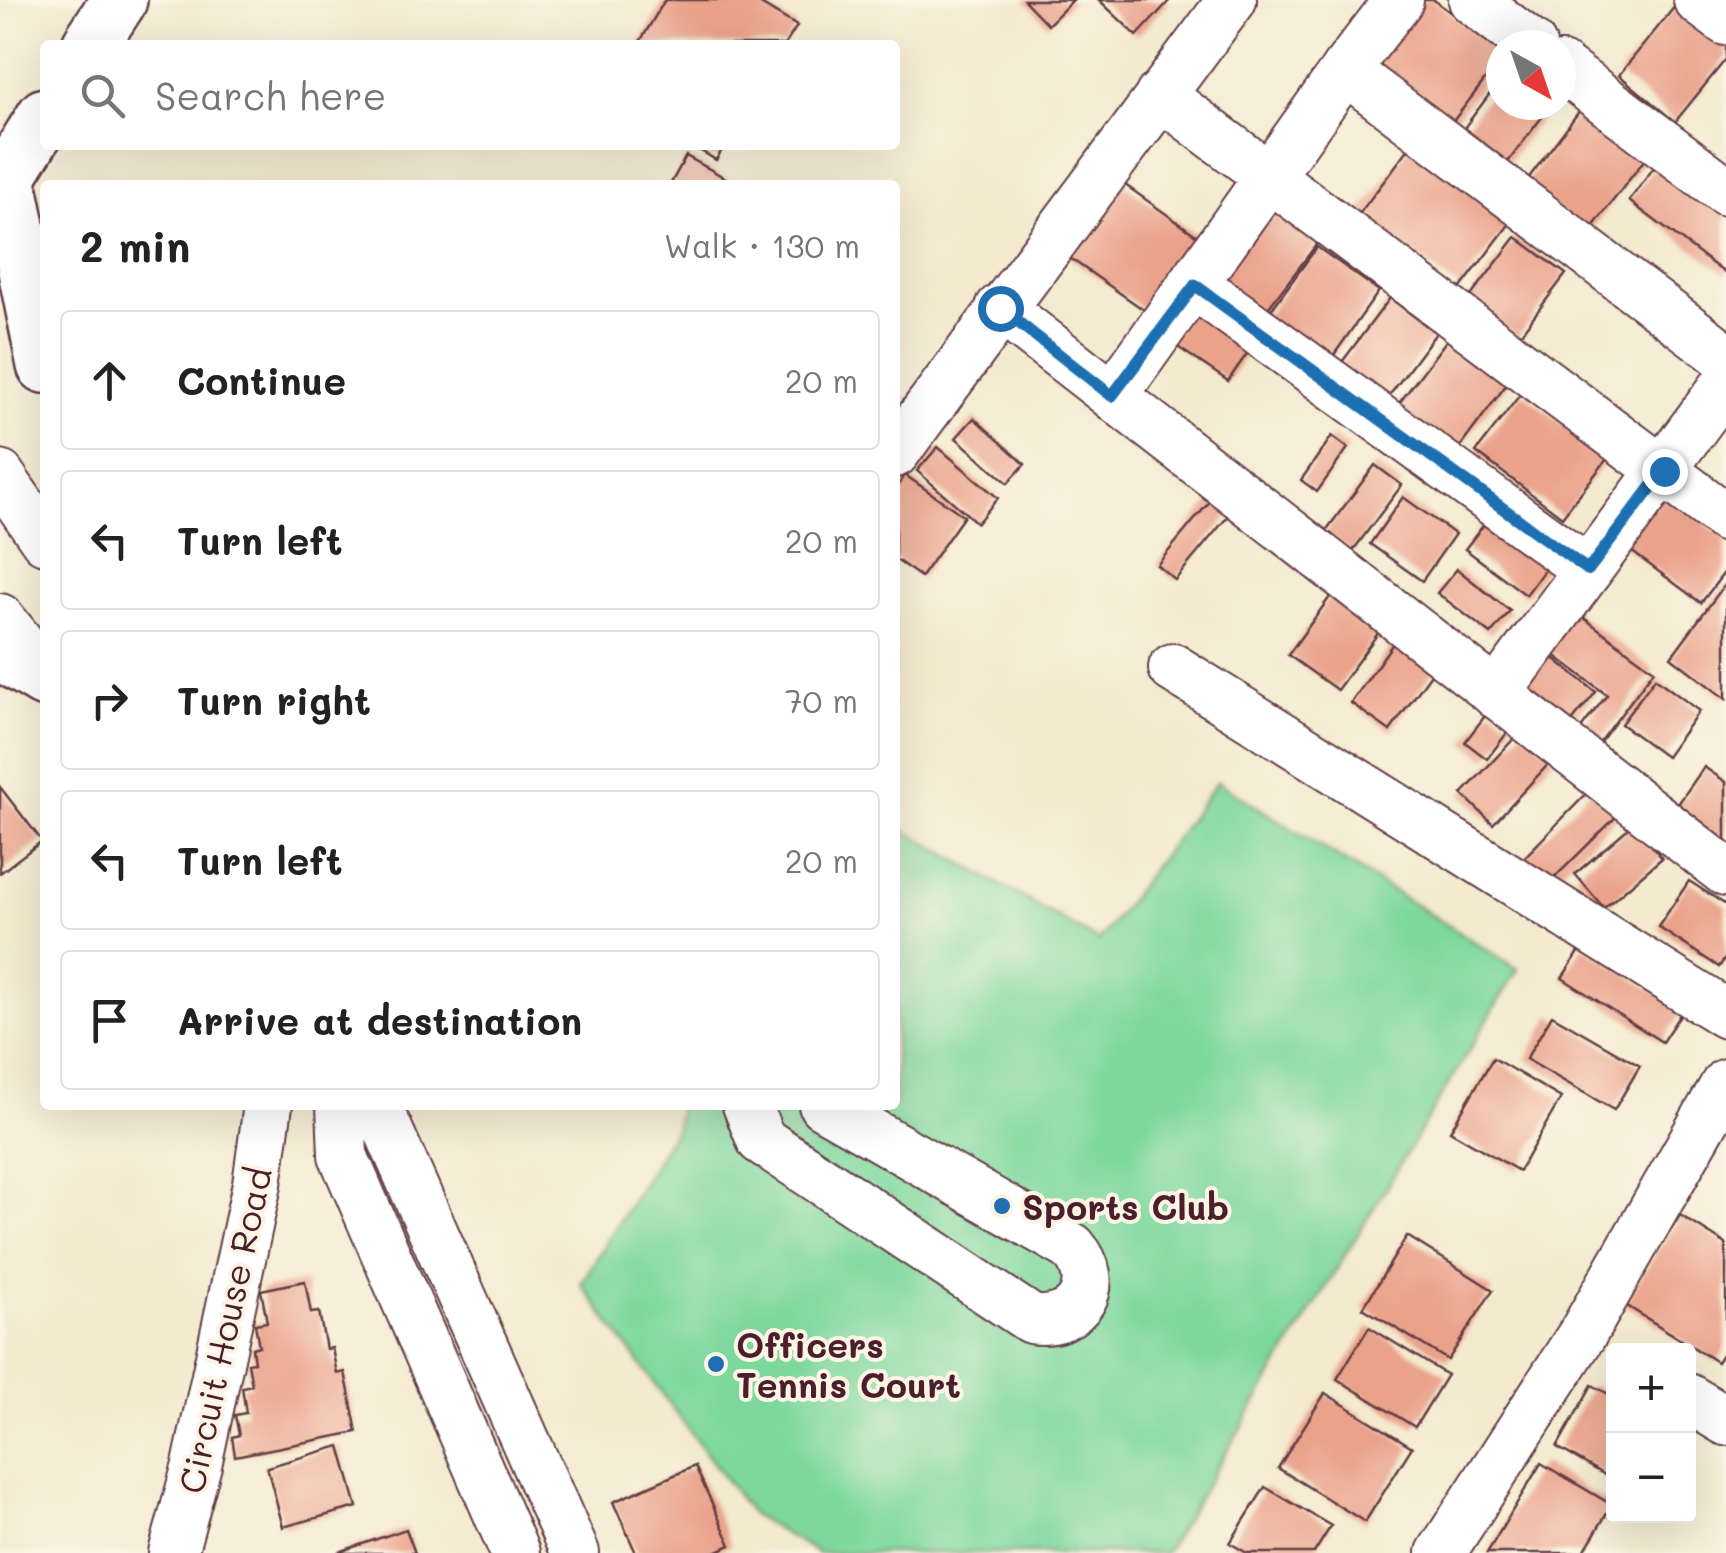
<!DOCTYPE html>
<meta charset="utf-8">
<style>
body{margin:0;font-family:Mali,sans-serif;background:#f6f6f6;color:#222}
.controls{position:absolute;right:30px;bottom:30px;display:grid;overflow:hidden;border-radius:10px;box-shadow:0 10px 40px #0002}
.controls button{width:90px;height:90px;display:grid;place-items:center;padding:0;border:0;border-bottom:2px solid #e0e0e0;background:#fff;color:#222;font:50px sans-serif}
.compass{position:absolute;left:1486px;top:30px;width:90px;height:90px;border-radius:50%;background:#fff;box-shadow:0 10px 40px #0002;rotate:140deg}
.stop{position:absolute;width:30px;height:30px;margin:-22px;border:8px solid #1f6fb2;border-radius:50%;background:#fff}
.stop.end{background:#1f6fb2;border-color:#fff;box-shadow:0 2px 10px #0008}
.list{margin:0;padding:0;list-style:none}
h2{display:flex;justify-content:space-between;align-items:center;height:130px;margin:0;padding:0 40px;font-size:42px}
h2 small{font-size:32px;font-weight:400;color:#767676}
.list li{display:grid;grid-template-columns:65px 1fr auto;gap:30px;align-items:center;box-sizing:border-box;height:140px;margin:0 20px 20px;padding:0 20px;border:2px solid #e0e0e0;border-radius:10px}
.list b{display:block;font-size:38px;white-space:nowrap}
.list em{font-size:32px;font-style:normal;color:#767676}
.icon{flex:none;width:55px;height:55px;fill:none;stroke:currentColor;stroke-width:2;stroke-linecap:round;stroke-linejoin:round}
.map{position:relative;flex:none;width:1726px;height:1553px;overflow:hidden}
.search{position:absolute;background:#fff;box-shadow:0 10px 40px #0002;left:40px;top:40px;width:860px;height:110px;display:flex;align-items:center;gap:25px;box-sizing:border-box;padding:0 35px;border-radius:10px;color:#767676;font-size:38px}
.panel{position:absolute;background:#fff;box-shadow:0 10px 40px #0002;left:40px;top:180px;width:860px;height:930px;border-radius:10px}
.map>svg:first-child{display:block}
.green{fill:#7dd89e;stroke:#647c64;stroke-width:2.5}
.building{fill:#eaa28b}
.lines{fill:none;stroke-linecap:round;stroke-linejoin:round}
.minor-casing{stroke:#633d44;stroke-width:52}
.major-casing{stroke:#633d44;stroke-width:60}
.highway-casing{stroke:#633d44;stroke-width:60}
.minor{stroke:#fff;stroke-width:48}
.major{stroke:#fff;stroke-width:55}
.highway{stroke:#fff;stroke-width:55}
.route{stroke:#1f6fb2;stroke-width:12}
.poi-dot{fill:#1f6fb2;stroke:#fcf5e5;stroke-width:4}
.labels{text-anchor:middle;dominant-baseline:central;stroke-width:8;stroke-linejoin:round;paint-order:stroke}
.poi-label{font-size:35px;font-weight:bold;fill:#4a1f2b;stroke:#fcf5e5;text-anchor:start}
.street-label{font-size:35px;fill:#4a1f2b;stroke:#fcf5e5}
</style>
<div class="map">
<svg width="1726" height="1553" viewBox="0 0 1726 1553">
<rect width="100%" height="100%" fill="#fcf5e5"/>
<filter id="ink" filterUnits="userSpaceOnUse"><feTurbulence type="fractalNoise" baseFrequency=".01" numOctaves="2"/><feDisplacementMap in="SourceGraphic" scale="20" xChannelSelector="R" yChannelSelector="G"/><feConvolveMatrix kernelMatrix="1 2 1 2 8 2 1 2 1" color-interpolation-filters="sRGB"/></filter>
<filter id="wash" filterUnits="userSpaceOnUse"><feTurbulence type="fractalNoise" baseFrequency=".0048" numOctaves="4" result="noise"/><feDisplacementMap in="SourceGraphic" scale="40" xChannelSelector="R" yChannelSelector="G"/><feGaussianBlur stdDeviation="2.25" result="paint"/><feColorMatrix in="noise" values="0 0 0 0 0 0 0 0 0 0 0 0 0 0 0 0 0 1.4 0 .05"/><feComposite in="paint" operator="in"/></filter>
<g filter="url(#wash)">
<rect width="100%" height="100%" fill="#f3eacf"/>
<!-- green -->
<path class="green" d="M1217 782 1518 969 1165 1553H818L752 1515 581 1284 676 1128 679 1105H895V825L1099 941Z"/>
<g id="blocks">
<!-- building -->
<g class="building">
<path d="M665 0H754L797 26 785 45H638Z"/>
<path d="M1024 0H1073L1048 25Z"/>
<path d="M1099 0H1170L1137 36Z"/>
<path d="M1410 0H1434L1501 51V59L1447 129 1361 64Z"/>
<path d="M1680 0 1726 24V59L1675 122 1619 75Z"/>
<path d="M1501 79V105H1551L1508 162 1464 128Z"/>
<path d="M1590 97 1655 146 1589 232 1524 184Z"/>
<path d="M1416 139 1517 214 1460 289 1359 214Z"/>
<path d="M691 145H725L716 160Z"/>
<path d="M686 156 738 185H670Z"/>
<path d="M1661 158 1726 208V274L1629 201Z"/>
<path d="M1114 177 1200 238 1147 312 1061 252Z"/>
<path d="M1262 197 1320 240 1263 315 1206 272Z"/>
<path d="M1516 237 1566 274 1518 337 1468 300Z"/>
<path d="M1317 247 1379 291 1326 366 1263 321Z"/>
<path d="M1390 298 1436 333 1383 404 1336 370Z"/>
<path d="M1197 302 1255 342 1228 381 1169 341Z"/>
<path d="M1449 337 1509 381 1454 455 1394 410Z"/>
<path d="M1522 392 1607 459 1562 517 1476 452Z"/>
<path d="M974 418 1025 464 1008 483 956 438Z"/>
<path d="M1332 436 1348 448 1317 492 1301 480Z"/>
<path d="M938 447 998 498 977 523 917 471Z"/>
<path d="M1375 465 1402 485 1352 552 1325 532Z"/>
<path d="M905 475 964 516 921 577 895 559V490Z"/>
<path d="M1221 488 1239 503 1175 580 1157 565Z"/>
<path d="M1660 489 1726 538V570L1701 603 1619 542Z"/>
<path d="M1403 497 1455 534 1422 581 1370 544Z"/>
<path d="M1495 510 1555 555 1526 595 1465 549Z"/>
<path d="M1457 569 1510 611 1491 634 1437 593Z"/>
<path d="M1340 583 1389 618 1337 690 1288 655Z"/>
<path d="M1726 583V699L1671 657Z"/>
<path d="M1569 607 1654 670 1598 745 1579 731 1607 695 1541 645Z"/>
<path d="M1401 632 1441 660 1390 731 1351 703Z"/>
<path d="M1540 647 1596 692 1569 725 1514 681Z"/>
<path d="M1655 678 1699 711 1666 757 1621 724Z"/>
<path d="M1491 708 1513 725 1487 759 1465 742Z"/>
<path d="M1523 729 1554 758 1493 824 1462 794Z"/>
<path d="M1704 767 1726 782V844L1669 817Z"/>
<path d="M1596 784 1623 810 1545 887 1520 862Z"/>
<path d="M0 787 42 841 0 873Z"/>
<path d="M1633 824 1662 858 1604 908 1575 874Z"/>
<path d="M1689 881 1726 905V957L1719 967 1658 927Z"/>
<path d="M1583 946 1683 1010 1662 1042 1562 978Z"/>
<path d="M1552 1015 1640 1066 1614 1110 1526 1059Z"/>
<path d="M1493 1058 1561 1098 1519 1171 1450 1131Z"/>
<path d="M1680 1215 1726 1244V1348L1717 1362 1624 1304Z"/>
<path d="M1407 1236 1493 1290 1448 1360 1363 1308Z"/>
<path d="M305 1281 311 1313 319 1312 326 1349 332 1348 337 1374 345 1372 357 1432 235 1456 232 1437 239 1435 235 1415 246 1413 242 1387 252 1385 248 1363 254 1362 252 1348 259 1346 255 1324 267 1322 261 1290Z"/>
<path d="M1369 1327 1447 1375 1415 1427 1337 1379Z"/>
<path d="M1592 1385 1614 1397V1480L1557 1447Z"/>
<path d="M1325 1393 1412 1447 1365 1522 1278 1468Z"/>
<path d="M340 1446 357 1507 283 1527 267 1467Z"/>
<path d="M1541 1463 1612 1505 1583 1553H1487Z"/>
<path d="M695 1466 731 1545 713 1553H636L613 1502Z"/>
<path d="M1265 1487 1331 1526 1314 1553H1247L1230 1543Z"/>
<path d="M406 1529 415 1553H339V1552Z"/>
</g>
</g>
</g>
<g filter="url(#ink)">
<use href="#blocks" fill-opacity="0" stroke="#633d44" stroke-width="2.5"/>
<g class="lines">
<defs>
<g id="minor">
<path d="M1473 0 1532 45"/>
<path d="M1698 0 1726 21"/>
<path d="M1561 67 1726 191"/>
<path d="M1345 70 1726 357"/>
<path d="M1160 95 1726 518"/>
<path d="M1195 285 1588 570"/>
<path d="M1000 308 1726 872"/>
<path d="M1113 396 1345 70 1399 0"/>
<path d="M895 453 1232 0"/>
<path d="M0 475 45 540"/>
<path d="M0 618 45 674"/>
<path d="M1173 668 1726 1014"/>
<path d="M1496 694 1726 384"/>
<path d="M341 1105 343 1155 515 1553"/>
<path d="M362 1105 387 1127 575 1553"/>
<path d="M747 1105 761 1140 1031 1319C1078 1327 1105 1284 1072 1247L823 1105"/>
<path d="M1688 1398 1726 1421"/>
<path d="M173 1553 197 1465 257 1184 268 1105"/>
<path d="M1441 1553 1583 1333 1726 1083"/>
</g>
<g id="major">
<path d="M90 45 119 0"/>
<path d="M0 188 45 116"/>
</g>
<g id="highway">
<path d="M7 176 45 365"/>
<path d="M0 652 45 679"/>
</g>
</defs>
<!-- minor casing -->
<use href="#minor" class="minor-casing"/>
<!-- major casing -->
<use href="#major" class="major-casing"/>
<!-- highway casing -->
<use href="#highway" class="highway-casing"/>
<!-- minor -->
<use href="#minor" class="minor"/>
<!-- major -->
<use href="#major" class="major"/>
<!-- highway -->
<use href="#highway" class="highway"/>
</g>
</g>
<g class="lines" filter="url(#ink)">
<!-- route -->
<path class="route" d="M1000 308 1112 396 1195 285 1588 570 1664 471"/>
</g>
<!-- markers -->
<g class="poi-dot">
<circle cx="1002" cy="1206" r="10"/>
<circle cx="716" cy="1364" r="10"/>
</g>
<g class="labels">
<!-- poi labels -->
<g class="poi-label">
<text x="1022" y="1206">Sports Club</text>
<text x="736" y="1344">Officers<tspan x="736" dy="40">Tennis Court</tspan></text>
</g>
<!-- street labels -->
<g class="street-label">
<text transform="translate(224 1330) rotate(-78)">Circuit House Road</text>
</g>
</g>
</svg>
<div class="controls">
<button>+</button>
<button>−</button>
</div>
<svg class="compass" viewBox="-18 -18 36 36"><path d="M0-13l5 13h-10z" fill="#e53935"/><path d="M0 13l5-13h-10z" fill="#767676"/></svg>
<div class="stop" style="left:1000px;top:308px"></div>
<div class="stop end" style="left:1664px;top:471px"></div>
<div class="search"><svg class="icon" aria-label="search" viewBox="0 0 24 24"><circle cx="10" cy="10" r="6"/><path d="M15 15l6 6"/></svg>Search here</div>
<section class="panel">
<h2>2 min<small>Walk · 130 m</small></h2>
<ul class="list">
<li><svg class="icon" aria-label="ahead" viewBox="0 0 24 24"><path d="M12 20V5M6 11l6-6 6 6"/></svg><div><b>Continue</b></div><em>20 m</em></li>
<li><svg class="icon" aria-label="left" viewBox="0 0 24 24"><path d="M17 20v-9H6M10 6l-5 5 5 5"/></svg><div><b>Turn left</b></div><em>20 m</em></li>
<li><svg class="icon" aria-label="right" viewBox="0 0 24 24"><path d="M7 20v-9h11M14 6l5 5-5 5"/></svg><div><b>Turn right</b></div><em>70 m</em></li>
<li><svg class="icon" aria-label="left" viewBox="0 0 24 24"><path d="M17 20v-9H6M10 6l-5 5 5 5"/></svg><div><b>Turn left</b></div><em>20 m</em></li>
<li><svg class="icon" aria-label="arrive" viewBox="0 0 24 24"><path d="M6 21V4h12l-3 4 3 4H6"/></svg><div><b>Arrive at destination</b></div></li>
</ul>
</section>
</div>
